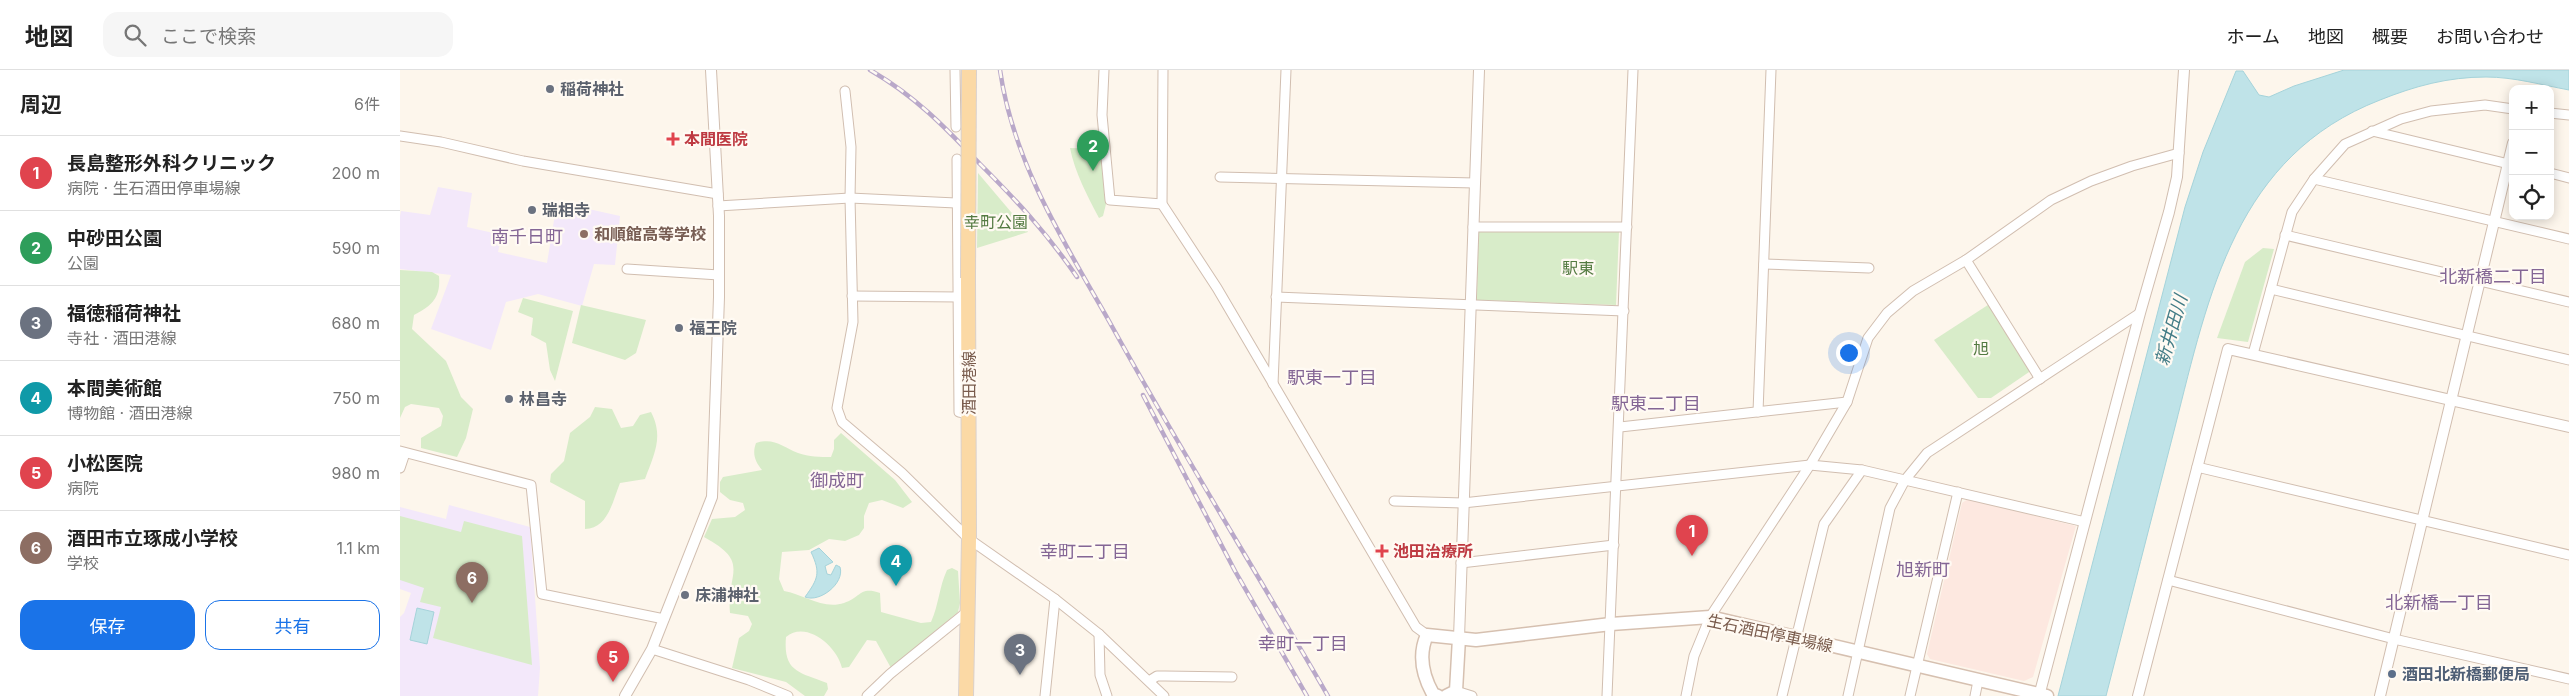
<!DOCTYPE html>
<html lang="ja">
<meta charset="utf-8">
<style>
body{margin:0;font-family:Inter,"Noto Sans JP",sans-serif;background:#f6f6f6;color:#222}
.controls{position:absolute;right:15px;top:15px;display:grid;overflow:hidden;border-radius:10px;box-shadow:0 2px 12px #0003}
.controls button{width:45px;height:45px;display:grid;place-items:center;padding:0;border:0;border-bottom:1px solid #e0e0e0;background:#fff;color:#222;font:25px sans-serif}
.you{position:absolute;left:1448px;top:282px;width:18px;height:18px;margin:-12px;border:4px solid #fff;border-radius:50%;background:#1a73e8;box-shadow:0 0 0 8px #1a73e833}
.badge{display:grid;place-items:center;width:32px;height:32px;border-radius:50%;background:#1a73e8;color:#fff;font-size:16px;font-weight:700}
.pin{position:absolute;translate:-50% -41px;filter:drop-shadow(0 1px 2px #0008)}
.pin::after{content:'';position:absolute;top:26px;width:18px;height:15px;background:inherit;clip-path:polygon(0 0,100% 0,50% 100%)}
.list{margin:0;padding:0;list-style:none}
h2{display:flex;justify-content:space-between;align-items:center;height:65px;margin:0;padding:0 20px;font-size:21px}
h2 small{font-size:16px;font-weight:400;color:#767676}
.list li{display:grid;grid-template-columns:32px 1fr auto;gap:15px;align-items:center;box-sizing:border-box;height:75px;padding:0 20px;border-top:1px solid #e0e0e0}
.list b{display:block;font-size:19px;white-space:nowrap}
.list p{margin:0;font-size:16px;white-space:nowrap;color:#767676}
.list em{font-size:16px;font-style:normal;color:#767676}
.actions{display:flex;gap:10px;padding:15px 20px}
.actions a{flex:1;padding:11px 0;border:1px solid #1a73e8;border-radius:15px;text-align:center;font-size:18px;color:#1a73e8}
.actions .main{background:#1a73e8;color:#fff}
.icon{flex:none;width:28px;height:28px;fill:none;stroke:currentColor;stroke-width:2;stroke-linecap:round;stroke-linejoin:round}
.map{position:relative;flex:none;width:2169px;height:626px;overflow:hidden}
header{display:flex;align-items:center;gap:30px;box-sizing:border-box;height:70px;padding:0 25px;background:#fff;border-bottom:1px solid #e0e0e0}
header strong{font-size:24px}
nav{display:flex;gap:28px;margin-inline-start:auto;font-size:18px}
.search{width:350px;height:45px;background:#f6f6f6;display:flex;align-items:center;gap:12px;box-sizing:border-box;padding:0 18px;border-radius:15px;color:#767676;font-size:19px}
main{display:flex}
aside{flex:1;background:#fff}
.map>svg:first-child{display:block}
.commercial{fill:#fde8e0}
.education{fill:#f3e8fa}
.green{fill:#d8ecc9}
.water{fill:#bfe3e8;stroke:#a5d3da}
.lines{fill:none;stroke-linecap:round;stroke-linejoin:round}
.minor-casing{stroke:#d1beb0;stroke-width:11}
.tertiary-casing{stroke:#d1beb0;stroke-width:12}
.secondary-casing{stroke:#d6c0b0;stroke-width:15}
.primary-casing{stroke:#dad1cd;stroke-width:16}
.minor{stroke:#fff;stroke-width:9}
.tertiary{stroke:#fff;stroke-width:10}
.secondary{stroke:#fff;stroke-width:12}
.primary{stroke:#fbd9a5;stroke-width:14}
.rail-casing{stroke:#b9a8c9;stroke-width:4.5}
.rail{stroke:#fffaf3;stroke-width:2.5;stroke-dasharray:8;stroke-linecap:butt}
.primary-bridge-casing{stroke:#dad1cd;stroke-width:16;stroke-linecap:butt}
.primary-bridge{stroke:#fbd9a5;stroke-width:14}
.worship-dot{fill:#6b7280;stroke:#fffaf3;stroke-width:2}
.health-dot{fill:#e0444e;stroke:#fffaf3;stroke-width:2}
.education-dot{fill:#8d6e63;stroke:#fffaf3;stroke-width:2}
.service-dot{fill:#5c6f8a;stroke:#fffaf3;stroke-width:2}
.labels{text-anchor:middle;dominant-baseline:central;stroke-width:4.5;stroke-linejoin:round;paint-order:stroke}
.worship-label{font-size:16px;font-weight:bold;fill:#5b616d;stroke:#fffaf3;text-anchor:start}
.health-label{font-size:16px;font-weight:bold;fill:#be3a42;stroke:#fffaf3;text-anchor:start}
.park-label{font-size:16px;fill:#537a41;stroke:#fffaf3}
.education-label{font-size:16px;font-weight:bold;fill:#785e54;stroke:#fffaf3;text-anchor:start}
.street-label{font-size:16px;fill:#7a5c4d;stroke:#fffaf3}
.service-label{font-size:16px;font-weight:bold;fill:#4e5e75;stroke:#fffaf3;text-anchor:start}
.neighbourhood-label{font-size:18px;fill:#846695;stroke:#fffaf3}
.water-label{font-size:18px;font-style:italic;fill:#437c86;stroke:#fffaf3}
</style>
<header>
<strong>地図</strong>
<div class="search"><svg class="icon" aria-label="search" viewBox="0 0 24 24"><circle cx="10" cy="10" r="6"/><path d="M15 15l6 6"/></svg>ここで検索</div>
<nav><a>ホーム</a><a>地図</a><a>概要</a><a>お問い合わせ</a></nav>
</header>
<main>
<aside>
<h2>周辺<small>6件</small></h2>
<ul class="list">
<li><span class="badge" style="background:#e0444e">1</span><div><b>長島整形外科クリニック</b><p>病院 · 生石酒田停車場線</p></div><em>200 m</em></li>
<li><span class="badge" style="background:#2e9e5b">2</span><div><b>中砂田公園</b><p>公園</p></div><em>590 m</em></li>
<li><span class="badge" style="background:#6b7280">3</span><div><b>福徳稲荷神社</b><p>寺社 · 酒田港線</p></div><em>680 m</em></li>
<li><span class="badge" style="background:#0f9aa8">4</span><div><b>本間美術館</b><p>博物館 · 酒田港線</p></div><em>750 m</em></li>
<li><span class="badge" style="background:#e0444e">5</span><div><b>小松医院</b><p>病院</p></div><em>980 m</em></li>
<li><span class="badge" style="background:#8d6e63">6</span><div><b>酒田市立琢成小学校</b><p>学校</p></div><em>1.1 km</em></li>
</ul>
<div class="actions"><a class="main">保存</a><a>共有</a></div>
</aside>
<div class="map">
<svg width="2169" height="626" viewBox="0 0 2169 626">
<rect width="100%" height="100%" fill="#fdf6ec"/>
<!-- commercial -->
<path class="commercial" d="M1568 429 1676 456 1633 607 1624 611 1530 589 1527 584 1562 433Z"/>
<!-- education -->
<g class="education">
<path d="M38 117 72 123 67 157 102 165 98 182 147 193 157 132 220 146 215 195 194 194 182 236 138 224 106 232 91 280 31 259 51 205 0 199V146L1 141 30 145Z"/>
<path d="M49 435 130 457 140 598 138 626H0V547L4 543 11 523 0 519V437L46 449Z"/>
</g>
<!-- green -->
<g class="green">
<path d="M670 78 702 79 706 134 703 146 699 148C687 125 675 103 670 78Z"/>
<path d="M578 103 628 162 577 178Z"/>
<path d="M1078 162H1219L1216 235 1077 230Z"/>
<path d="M1863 178 1874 179 1848 272 1817 268 1845 192Z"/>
<path d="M0 200 32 202 39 206C41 227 32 236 14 245L12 259 46 291 61 327 73 339 66 368 57 387 21 378V368L41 356 43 346 39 338 11 334 5 337 0 348Z"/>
<path d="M123 228 173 241 155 311 150 300 146 273 131 265 133 248 118 242Z"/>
<path d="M1591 233 1632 300 1591 328H1578L1534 270Z"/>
<path d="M181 235 246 250 236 283 225 290 172 273Z"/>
<path d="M195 337 212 339 221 358 233 356 240 345 251 342C264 367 254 384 245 409L220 413C213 430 208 459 185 459V431L150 412 151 404 164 391 170 363 190 347Z"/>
<path d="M441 363 495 410 512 432 503 438 482 430 469 433 464 446V458L459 465 445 471 429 469 409 480 382 482 379 509 384 521C403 524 423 540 444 533 461 528 459 516 480 523L481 542 521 553 531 552C539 534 539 517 547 500L552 498 558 501 560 533 558 542 491 598 476 571 467 570 449 597 442 598C437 576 406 550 386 567 383 602 399 602 427 613L428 619 424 626H405L386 612 332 598 339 568 349 561 352 554 348 546 330 543C326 502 352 493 304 467L312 449 335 447 345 440 343 433 330 430 320 422V412L323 407 362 400C355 391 352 384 356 373 374 367 383 377 398 383 409 387 420 387 431 387L434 379V370Z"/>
<path d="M0 446 61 462 64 451 122 466 132 595 33 568 41 537 20 532 24 518 0 510Z"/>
</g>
<!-- water -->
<g class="water">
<path d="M1944 0H2169V20C2142 15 2114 7 2086 7 2048 7 2015 16 1980 30 1836 86 1809 223 1775 357 1752 447 1729 536 1706 626H1658L1785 137 1803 82 1836 1H1843L1859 25 1869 27 1894 16Z"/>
<path d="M419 478 433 492 425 496 427 504 431 505 436 495 440 497C445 513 420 533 405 527 418 509 421 503 411 482Z"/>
<path d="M17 538 34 542 27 574 10 570Z"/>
</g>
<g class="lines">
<defs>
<g id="minor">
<path d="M555 0 556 57"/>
<path d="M704 0 702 45 710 130 762 134"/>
<path d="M763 0 762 134 817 218 1016 557 1027 565"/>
<path d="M445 21 451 77 450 128 453 252 437 338 442 352 502 403 569 469 655 529 699 564 764 626"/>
<path d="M2150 43 2169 45"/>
<path d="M1972 61 2113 95"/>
<path d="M0 66 41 72 123 91 318 124"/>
<path d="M557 89 559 342 569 344"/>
<path d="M2150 103 2169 108"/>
<path d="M820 107 1075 113"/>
<path d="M1914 109 2169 169"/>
<path d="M318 136 450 128 556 133"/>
<path d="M1073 157H1227"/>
<path d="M1885 165 2169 232"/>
<path d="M1566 190 1640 309"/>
<path d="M1364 194 1469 198"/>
<path d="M227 199 319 205"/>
<path d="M1871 219 2169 290"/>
<path d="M452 226 559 227"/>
<path d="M876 227 1224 241"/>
<path d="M1853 284 1892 142 1914 109 1945 74 2001 49 2031 41 2085 35 2113 39"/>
<path d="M873 314 886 0"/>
<path d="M1358 342 1371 0"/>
<path d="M1220 357 1447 332"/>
<path d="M0 381 131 415 142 524 264 549"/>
<path d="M1797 397 2169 485"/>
<path d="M0 398 5 383"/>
<path d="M994 431 1063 433 1410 395 1462 400 1685 452"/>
<path d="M1061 493 1214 475"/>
<path d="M1768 510 1994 569 2169 609"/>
<path d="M699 564 700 605 707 626"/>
<path d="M252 579 349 610 388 626"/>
<path d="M749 611 757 606H765L832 607"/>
<path d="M1056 621 1072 626"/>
<path d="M467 626 490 604 568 541"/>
<path d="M645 626 655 529"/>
<path d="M1207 626 1233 0"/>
<path d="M1286 626 1294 586 1310 547 1410 395 1447 332 1468 268 1487 243 1513 221 1566 190 1651 130 1691 111 1732 96 1779 83"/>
<path d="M1382 626 1424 454 1462 400"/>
<path d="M1448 626 1490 438 1505 410 1527 383 1740 243"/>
<path d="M1510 626 1558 422"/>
<path d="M1575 626 1578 611"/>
</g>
<g id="tertiary">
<path d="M1059 568 1079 0"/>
<path d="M225 626 252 579 312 427 319 227V146L311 0"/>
<path d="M1639 626 1740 243 1769 142 1777 107 1784 0"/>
<path d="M1738 626 1828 279 2169 357"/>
<path d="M1980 626 2113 73"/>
</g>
<g id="secondary">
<path d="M1038 626 1033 624C1023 606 1018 585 1027 565L1076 570 1211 554 1310 547 1647 626"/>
<path d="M1046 626 1056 621 1059 568"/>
</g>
<path id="primary" d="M566 626 569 469 568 208"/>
</defs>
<!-- minor casing -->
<use href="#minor" class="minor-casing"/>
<!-- tertiary casing -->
<use href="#tertiary" class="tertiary-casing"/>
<!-- secondary casing -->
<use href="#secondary" class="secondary-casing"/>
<!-- primary casing -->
<use href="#primary" class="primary-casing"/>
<!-- minor -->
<use href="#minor" class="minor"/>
<!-- tertiary -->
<use href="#tertiary" class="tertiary"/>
<!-- secondary -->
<use href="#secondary" class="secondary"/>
<!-- primary -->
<use href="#primary" class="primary"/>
<defs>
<g id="rail">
<path d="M470 0C515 26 544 56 580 94 617 131 647 163 677 207"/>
<path d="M600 0C613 92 664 172 709 251 779 378 856 501 928 626"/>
<path d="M743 325 835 501 907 626"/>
</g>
</defs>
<!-- rail casing -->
<use href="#rail" class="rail-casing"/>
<!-- rail -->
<use href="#rail" class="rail"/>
<defs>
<path id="primary-bridge" d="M568 208 569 0"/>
</defs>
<!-- primary-bridge casing -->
<use href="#primary-bridge" class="primary-bridge-casing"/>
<!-- primary-bridge -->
<use href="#primary-bridge" class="primary-bridge"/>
</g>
<!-- markers -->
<g class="worship-dot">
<circle cx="150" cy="19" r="5"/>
<circle cx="132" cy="140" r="5"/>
<circle cx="279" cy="258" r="5"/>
<circle cx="109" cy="329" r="5"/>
<circle cx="285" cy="525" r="5"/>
</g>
<g class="health-dot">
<path d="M270.5 61.5h5v5h5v5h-5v5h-5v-5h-5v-5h5z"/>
<path d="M979.5 473.5h5v5h5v5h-5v5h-5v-5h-5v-5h5z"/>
</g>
<circle class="education-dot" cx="184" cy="164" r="5"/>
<circle class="service-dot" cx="1992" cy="604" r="5"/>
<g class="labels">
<!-- worship labels -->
<g class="worship-label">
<text x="160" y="19">稲荷神社</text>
<text x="142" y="140">瑞相寺</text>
<text x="289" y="258">福王院</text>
<text x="119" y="329">林昌寺</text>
<text x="295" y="525">床浦神社</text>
</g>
<!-- health labels -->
<g class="health-label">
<text x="284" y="69">本間医院</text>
<text x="993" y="481">池田治療所</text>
</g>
<!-- park labels -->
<g class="park-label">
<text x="596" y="152">幸町公園</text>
<text x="1178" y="198">駅東</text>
<text x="1581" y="278">旭</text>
</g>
<!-- education labels -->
<g class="education-label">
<text x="194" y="164">和順館高等学校</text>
</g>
<!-- street labels -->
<g class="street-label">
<text transform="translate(569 313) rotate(-90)">酒田港線</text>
<text transform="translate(1370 563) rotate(12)">生石酒田停車場線</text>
</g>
<!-- service labels -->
<g class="service-label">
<text x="2002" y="604">酒田北新橋郵便局</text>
</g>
<!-- neighbourhood labels -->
<g class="neighbourhood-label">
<text x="127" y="166">南千日町</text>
<text x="2093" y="206">北新橋二丁目</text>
<text x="932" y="307">駅東一丁目</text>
<text x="1256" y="333">駅東二丁目</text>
<text x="437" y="410">御成町</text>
<text x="685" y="481">幸町二丁目</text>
<text x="1523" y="499">旭新町</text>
<text x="2039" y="532">北新橋一丁目</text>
<text x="903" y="573">幸町一丁目</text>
</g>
<!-- water labels -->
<g class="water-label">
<text transform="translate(1771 260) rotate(-74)">新井田川</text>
</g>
</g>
</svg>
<div class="controls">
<button>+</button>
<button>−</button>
<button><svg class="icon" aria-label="locate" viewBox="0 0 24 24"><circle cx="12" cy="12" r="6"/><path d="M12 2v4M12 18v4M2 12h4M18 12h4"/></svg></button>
</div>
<div class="you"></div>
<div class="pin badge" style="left:1292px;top:486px;background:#e0444e">1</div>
<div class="pin badge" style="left:693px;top:101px;background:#2e9e5b">2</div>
<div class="pin badge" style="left:620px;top:605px;background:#6b7280">3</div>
<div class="pin badge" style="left:496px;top:516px;background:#0f9aa8">4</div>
<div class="pin badge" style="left:213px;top:612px;background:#e0444e">5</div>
<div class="pin badge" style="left:72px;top:533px;background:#8d6e63">6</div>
</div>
</main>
